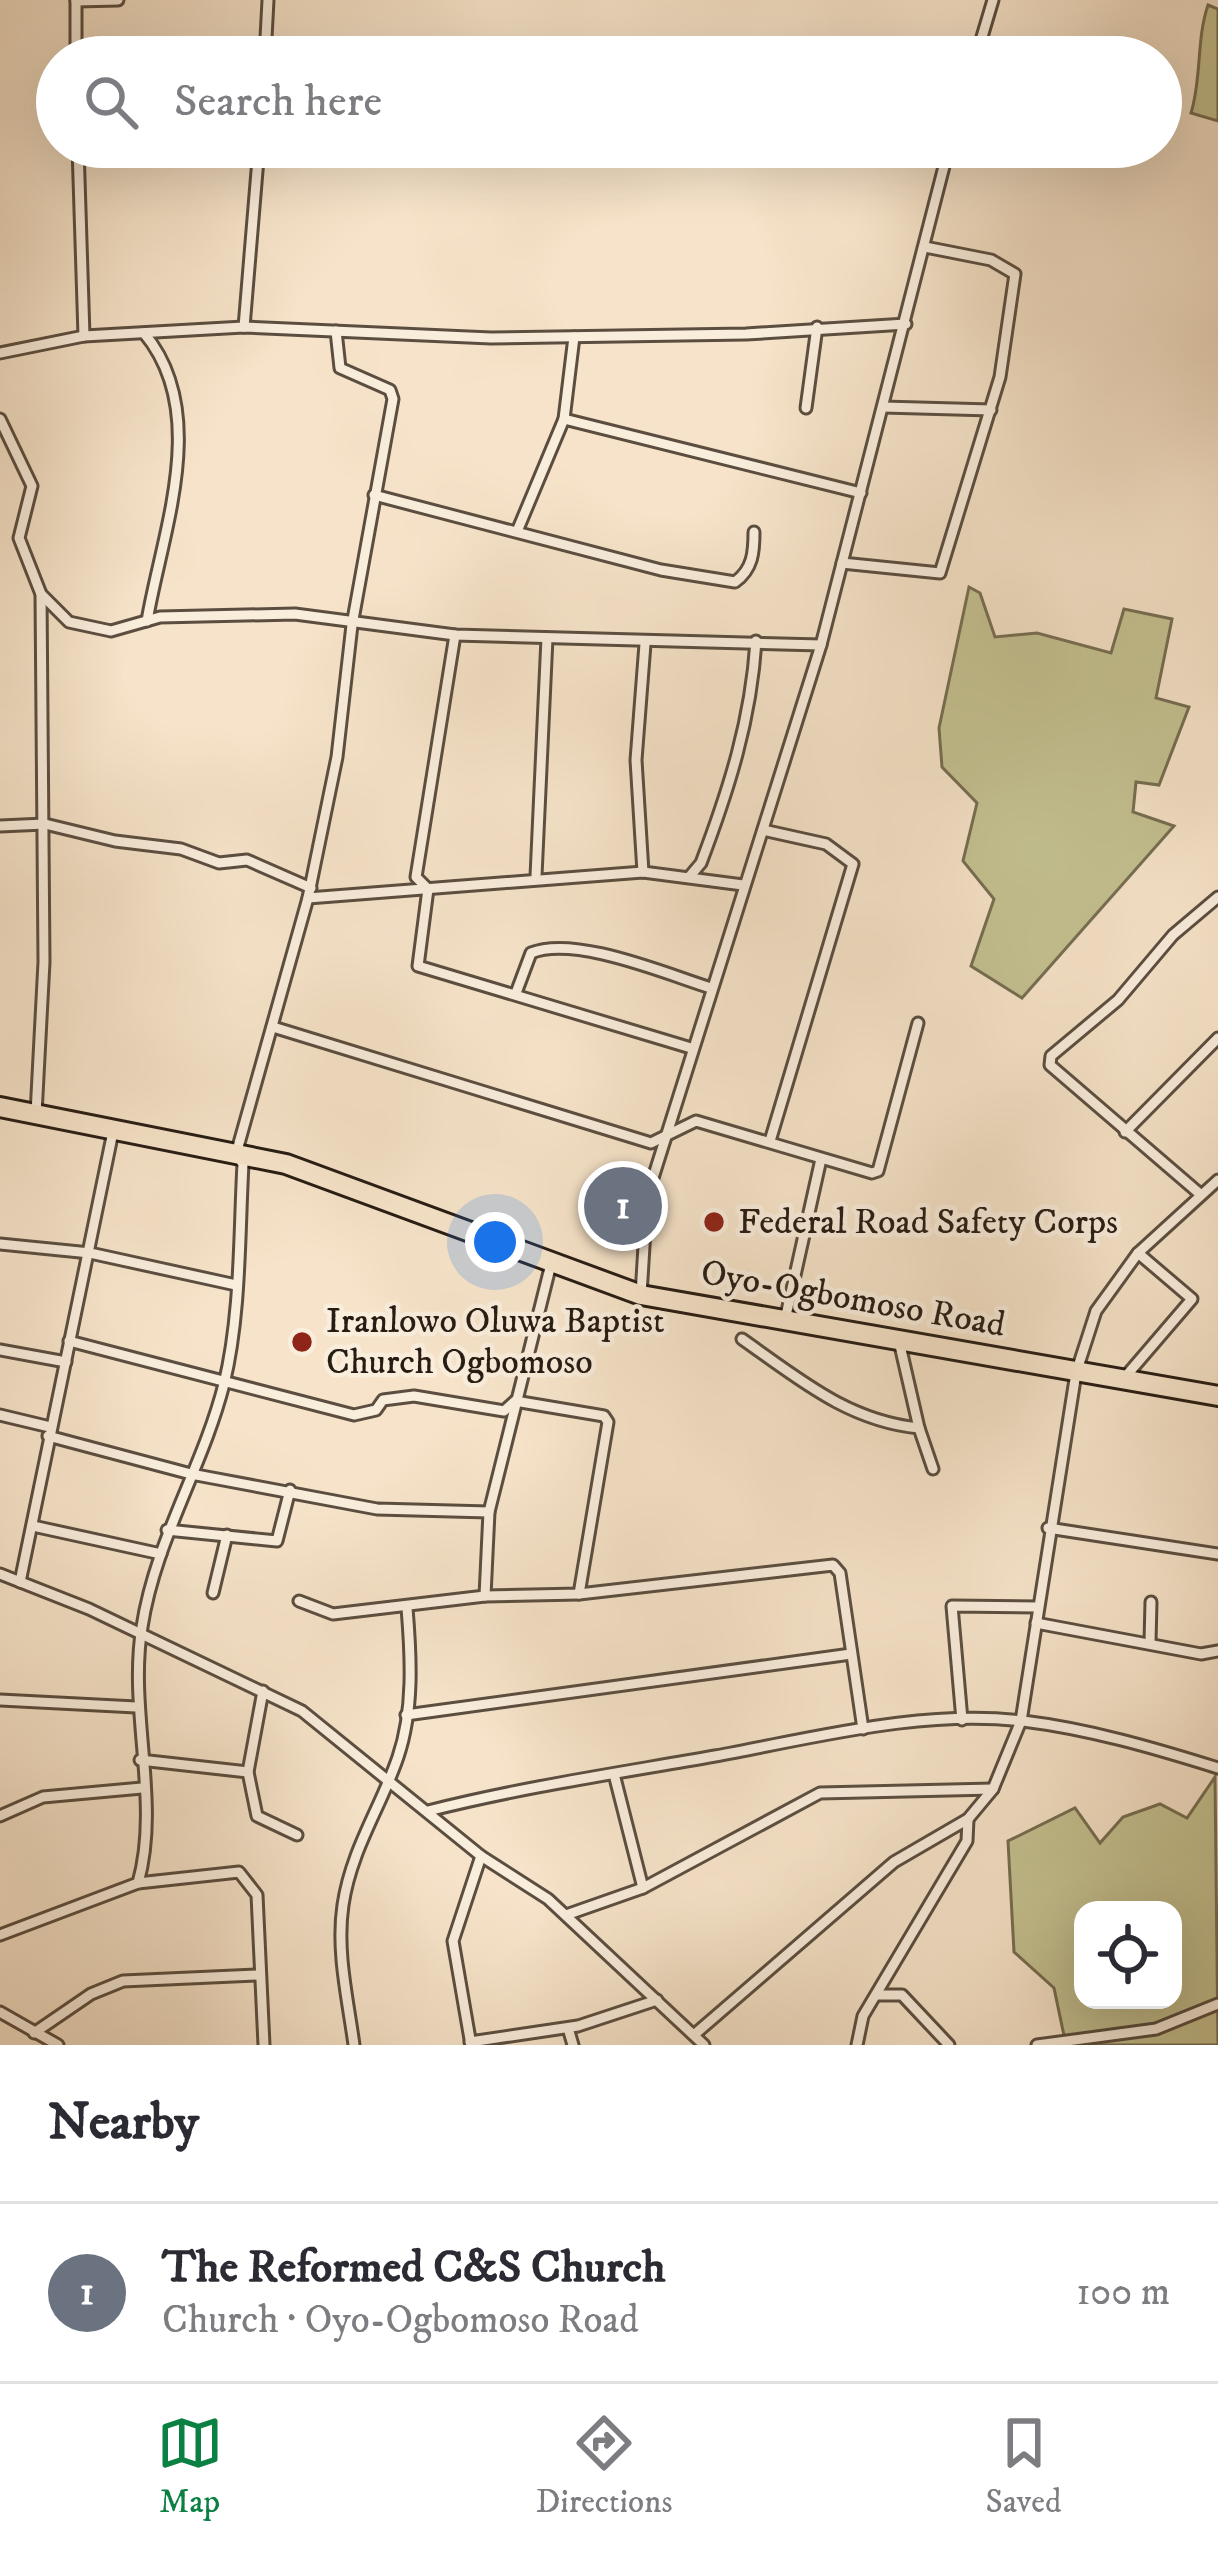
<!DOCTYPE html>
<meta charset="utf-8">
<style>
body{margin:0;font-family:"IM FELL DW Pica",serif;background:#f7f7f7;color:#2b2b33}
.controls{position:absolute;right:36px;bottom:36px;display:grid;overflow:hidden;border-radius:24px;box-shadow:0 12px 48px #0002}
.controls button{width:108px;height:108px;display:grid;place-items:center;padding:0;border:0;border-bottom:3px solid #e1e1e2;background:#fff;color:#2b2b33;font:60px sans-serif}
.you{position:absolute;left:495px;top:1242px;width:42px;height:42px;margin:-30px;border:9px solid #fff;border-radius:50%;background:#1a73e8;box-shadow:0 0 0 18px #1a73e833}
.badge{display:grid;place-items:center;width:78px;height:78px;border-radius:50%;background:#0b8043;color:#fff;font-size:39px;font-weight:700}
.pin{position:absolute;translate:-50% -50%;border:6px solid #fff;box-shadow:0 3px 12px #0006}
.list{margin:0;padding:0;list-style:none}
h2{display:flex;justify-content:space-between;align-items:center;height:156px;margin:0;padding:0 48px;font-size:51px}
h2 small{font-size:39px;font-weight:400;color:#7c7c81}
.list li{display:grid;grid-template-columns:78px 1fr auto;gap:36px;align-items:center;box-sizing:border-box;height:180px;padding:0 48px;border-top:3px solid #e1e1e2}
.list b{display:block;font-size:45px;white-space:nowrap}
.list p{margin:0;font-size:39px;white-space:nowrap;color:#7c7c81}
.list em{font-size:39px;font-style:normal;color:#7c7c81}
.icon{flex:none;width:66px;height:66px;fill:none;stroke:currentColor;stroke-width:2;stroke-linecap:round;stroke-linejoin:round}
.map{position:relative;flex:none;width:1218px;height:2045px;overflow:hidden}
.search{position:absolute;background:#fff;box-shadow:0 12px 48px #0002;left:36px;right:36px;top:36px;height:132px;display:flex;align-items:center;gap:30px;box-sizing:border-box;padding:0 42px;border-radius:66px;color:#7c7c81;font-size:45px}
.sheet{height:336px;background:#fff}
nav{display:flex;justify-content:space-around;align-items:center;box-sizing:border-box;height:168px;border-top:3px solid #e1e1e2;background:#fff;font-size:33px;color:#7c7c81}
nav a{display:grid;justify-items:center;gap:6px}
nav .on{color:#0b8043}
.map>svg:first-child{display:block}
.green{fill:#c4c191;stroke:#766e52;stroke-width:3;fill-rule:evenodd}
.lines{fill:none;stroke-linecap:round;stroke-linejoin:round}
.street-casing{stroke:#5b4e40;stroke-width:15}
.highway-casing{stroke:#271c13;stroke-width:24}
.street{stroke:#f9eddc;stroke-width:9}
.highway{stroke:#f6e3c9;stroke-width:18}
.poi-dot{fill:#8f2418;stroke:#f9eddc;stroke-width:4.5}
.labels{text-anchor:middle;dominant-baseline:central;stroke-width:9;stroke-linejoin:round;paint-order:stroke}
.poi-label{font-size:36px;fill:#271c13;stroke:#f9eddc;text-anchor:start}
.street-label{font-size:36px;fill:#271c13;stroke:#f9eddc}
</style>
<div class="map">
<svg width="1218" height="2045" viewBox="0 0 1218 2045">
<rect width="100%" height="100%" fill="#f6e3c9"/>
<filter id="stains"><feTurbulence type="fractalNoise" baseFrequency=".00167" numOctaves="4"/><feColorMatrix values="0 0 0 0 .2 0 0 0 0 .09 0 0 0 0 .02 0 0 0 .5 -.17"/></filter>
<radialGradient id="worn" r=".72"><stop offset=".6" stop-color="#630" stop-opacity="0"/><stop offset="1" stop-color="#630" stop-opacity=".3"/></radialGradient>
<!-- green -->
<g class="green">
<path d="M1208 5 1218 9V121L1191 113C1202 77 1196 41 1208 5Z"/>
<path d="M969 587 980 593 995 637 1037 633 1111 653 1124 609 1172 619 1156 698 1189 707 1159 785 1136 782 1133 812 1174 826 1022 998 971 966 994 899 963 861 977 803 942 767 939 728Z"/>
<path d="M1215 1777 1218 2045H1066L1054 1988 1014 1952 1008 1841 1075 1808 1100 1843 1123 1817 1160 1804 1187 1818ZM1083 1910H1173V2000H1083Z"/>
</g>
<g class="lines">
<defs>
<g id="street">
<path d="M76 0V57"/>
<path d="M76 1 118 0"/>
<path d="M265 57 268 0"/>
<path d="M976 57 993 0"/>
<path d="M78 147 84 336"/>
<path d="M244 327 259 147"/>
<path d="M144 333C211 413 162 532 147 621"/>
<path d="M0 353 84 336 244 327 491 338 746 334 906 324"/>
<path d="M883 407 991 410"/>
<path d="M806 408 817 327"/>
<path d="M0 419 32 486 19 538 41 594 44 962 36 1114"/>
<path d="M564 419 861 493"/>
<path d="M374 495 661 570 735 582C753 569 754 552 754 532"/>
<path d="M518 529 564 419 574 337"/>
<path d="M842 563 940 573 1000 377 1015 274 991 260 925 247"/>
<path d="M41 594 69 622 111 631 160 617 295 614 455 635 821 645"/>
<path d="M455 635 416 877 428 889 418 966 691 1048"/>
<path d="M0 826 45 824 115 841 181 849 219 863 247 860 311 888"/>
<path d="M763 830 826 844 853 864 770 1141"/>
<path d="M643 872 636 760 645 644"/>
<path d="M536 876 547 638"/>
<path d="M690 876 701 863C729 789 751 720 756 641"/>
<path d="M308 898 643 872 743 885"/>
<path d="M516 993 531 953C575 935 666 974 711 988"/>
<path d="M273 1027 651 1143 696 1121 872 1173 878 1171 918 1023"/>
<path d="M1125 1132 1218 1038"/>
<path d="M1200 1194 1050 1065 1051 1056 1118 1000 1173 935 1218 897"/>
<path d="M0 1244 90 1253 236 1285"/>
<path d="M641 1295 647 1197 821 645 949 147"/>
<path d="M785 1320 821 1159"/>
<path d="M742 1339C799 1379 848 1421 919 1428L933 1469"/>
<path d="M69 1341 354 1415 376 1410 383 1400 414 1396 504 1411 515 1401 604 1416 608 1422 579 1594"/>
<path d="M899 1341 919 1428"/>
<path d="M0 1350 66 1362"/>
<path d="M1126 1376 1192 1299 1138 1253"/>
<path d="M0 1415 50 1427"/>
<path d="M48 1436 191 1474 377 1509 489 1512"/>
<path d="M33 1526 161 1554"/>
<path d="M1048 1528 1218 1554"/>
<path d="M167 1530 277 1541 290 1490"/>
<path d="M0 1574 89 1609 302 1711 481 1856 548 1899 704 2045"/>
<path d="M20 1582 114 1127"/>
<path d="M213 1593 227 1535"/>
<path d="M485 1596 489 1512 551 1264"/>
<path d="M299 1601 333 1614 485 1596 579 1594 833 1565 840 1573 863 1729"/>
<path d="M1036 1623 1201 1654 1218 1651"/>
<path d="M1150 1642 1151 1602"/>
<path d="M263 1691 248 1772 257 1816 297 1835"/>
<path d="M0 1700 136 1707"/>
<path d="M406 1715 851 1654"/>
<path d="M962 1720 952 1606 1038 1607"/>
<path d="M140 1760 248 1772"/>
<path d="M614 1774 643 1888"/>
<path d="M428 1811C523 1787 619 1773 715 1756 814 1738 922 1709 1023 1721 1089 1729 1154 1748 1218 1768"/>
<path d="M0 1816 43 1797 142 1788"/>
<path d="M138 1883C161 1802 128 1711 142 1627 155 1541 203 1467 224 1384 241 1314 239 1235 243 1164L236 1154 308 898 337 757 352 625 393 399 390 390 340 368 336 331"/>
<path d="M566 1915 643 1888 820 1793 993 1789"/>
<path d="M0 1935 138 1883 239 1872 257 1895 264 2045"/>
<path d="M876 1995H902L949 2045"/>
<path d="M0 2012 58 2045"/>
<path d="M568 2028 573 2045"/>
<path d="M34 2033 91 1994 123 1981 257 1975"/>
<path d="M695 2034 894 1862 968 1819 993 1789 1021 1721 1076 1373 1096 1311 1138 1253 1218 1180"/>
<path d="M470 2042 578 2026 657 2000"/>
<path d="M354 2045C348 2000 336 1951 343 1905 351 1850 381 1807 398 1757 414 1710 411 1656 407 1608"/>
<path d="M471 2045 453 1941 481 1856"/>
<path d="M857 2045 863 2016 967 1841 968 1819"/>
<path d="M1037 2045 1156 2029 1218 2004"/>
</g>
<path id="highway" d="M0 1107 286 1164 641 1295 1218 1396"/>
</defs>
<!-- street casing -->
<use href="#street" class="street-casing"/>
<!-- highway casing -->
<use href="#highway" class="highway-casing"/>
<!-- street -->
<use href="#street" class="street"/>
<!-- highway -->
<use href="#highway" class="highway"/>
</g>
<!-- markers -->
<g class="poi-dot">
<circle cx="714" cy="1222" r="12"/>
<circle cx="302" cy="1342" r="12"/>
</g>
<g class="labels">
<!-- poi labels -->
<g class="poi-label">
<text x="738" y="1222">Federal Road Safety Corps</text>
<text x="326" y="1321">Iranlowo Oluwa Baptist<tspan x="326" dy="41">Church Ogbomoso</tspan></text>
</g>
<!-- street labels -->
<g class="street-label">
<text transform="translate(853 1299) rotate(10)">Oyo-Ogbomoso Road</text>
</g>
</g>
<rect width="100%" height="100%" filter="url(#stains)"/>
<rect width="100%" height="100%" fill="url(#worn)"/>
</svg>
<div class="controls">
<button><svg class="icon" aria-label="locate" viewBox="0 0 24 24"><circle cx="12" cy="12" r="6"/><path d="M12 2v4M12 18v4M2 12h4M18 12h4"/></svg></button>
</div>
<div class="you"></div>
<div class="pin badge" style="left:623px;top:1206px;background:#6b7280">1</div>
<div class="search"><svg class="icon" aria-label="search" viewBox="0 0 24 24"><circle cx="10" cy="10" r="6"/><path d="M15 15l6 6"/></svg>Search here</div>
</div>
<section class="sheet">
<h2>Nearby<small></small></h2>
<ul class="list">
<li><span class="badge" style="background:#6b7280">1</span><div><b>The Reformed C&amp;S Church</b><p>Church · Oyo-Ogbomoso Road</p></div><em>100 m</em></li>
</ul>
</section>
<nav>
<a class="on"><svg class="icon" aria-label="map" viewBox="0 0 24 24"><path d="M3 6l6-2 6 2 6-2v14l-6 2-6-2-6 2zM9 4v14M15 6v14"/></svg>Map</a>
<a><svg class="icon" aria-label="directions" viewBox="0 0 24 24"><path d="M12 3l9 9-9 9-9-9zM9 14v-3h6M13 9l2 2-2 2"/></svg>Directions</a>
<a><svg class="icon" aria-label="saved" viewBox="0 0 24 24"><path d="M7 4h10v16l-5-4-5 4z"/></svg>Saved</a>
</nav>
